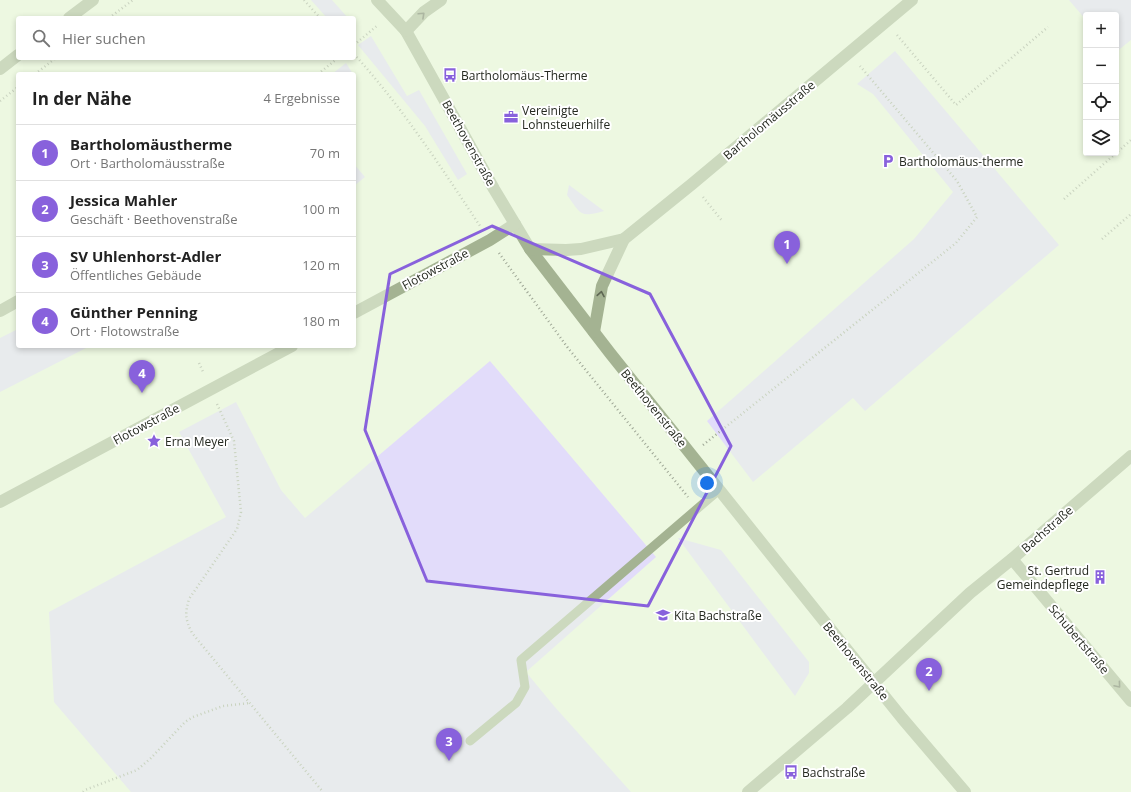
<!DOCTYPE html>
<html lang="de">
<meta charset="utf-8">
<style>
body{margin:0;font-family:"Open Sans",sans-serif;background:#f2f2f2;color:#222}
.controls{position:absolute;right:12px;top:12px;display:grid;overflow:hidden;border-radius:4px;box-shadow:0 2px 6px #0003}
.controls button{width:36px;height:36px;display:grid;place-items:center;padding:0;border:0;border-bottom:1px solid #e0e0e0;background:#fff;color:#222;font:20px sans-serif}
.you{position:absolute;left:707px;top:483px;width:14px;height:14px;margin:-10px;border:3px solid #fff;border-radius:50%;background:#1a73e8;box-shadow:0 0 0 6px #1a73e833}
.badge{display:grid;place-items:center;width:26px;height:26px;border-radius:50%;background:#8861dc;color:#fff;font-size:13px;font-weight:700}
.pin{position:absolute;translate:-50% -33px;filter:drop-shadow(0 1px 2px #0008)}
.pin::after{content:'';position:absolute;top:21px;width:14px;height:12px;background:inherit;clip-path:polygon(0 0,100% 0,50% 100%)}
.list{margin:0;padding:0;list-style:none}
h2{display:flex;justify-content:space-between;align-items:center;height:52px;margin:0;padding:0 16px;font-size:17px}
h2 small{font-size:13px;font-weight:400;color:#767676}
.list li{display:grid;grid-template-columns:26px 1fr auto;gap:12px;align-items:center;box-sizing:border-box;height:56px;padding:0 16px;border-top:1px solid #e0e0e0}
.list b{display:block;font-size:15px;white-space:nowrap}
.list p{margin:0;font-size:13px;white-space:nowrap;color:#767676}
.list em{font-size:13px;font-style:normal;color:#767676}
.icon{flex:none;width:22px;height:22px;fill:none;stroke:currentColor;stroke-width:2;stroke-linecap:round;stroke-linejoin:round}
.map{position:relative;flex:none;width:1131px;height:792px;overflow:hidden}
.search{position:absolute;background:#fff;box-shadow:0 2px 6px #0003;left:16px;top:16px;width:340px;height:44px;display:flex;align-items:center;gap:10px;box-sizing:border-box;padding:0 14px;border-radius:4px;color:#767676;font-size:15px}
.panel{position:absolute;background:#fff;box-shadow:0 2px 6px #0003;left:16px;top:72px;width:340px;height:276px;border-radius:4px}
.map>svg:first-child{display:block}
.green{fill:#e2dcfa}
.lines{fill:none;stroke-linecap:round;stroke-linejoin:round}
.path{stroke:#9ea695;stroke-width:2.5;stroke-dasharray:1 3;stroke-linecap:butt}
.service{stroke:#a4b392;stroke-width:9}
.minor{stroke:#a4b392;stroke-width:12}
.oneway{stroke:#5e6753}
.marked{fill:none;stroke:#8861dc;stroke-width:3;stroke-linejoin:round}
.labels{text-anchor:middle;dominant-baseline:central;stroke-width:4;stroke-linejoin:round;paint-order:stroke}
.poi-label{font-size:12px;fill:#252920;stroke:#fff;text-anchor:start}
.street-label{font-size:12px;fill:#252920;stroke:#fff}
</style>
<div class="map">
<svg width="1131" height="792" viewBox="0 0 1131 792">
<rect width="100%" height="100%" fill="#edf8e1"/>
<!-- green -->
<g class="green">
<path d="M311 0H332L348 18H327Z"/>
<path d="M1069 0H1131V40L1116 52V15H1086V20Z"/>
<path d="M371 36 407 96 419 90 467 174 458 180 425 126 358 45Z"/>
<path d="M895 51 1059 245 865 411 853 398 753 482 707 421 914 239 953 192 873 94 857 84Z"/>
<path d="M346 63 353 74H332Z"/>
<path d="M354 164 365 177 354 186Z"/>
<path d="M569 185 604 211C579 218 581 214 567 195Z"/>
<path d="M18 329V346H90L0 392V338Z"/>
<path d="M490 361 656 557 526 672 554 706 631 792H131L54 702 49 612 226 517 179 432 236 402 281 490 305 518Z"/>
<path d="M678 538 721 550 809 662V673L795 696Z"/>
</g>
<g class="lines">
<!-- path -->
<g class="path">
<path d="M304 0 320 18"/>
<path d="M109 18 133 0"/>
<path d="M897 35 956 105 1048 27"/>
<path d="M354 45 378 25"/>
<path d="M354 54C402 107 441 167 480 226"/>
<path d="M35 74 56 58"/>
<path d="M318 74 338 58"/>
<path d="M0 101 18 87"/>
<path d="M703 197 723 222"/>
<path d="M1064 199 1131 140"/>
<path d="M1102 239 1131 214"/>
<path d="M499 253 568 348 688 497"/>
<path d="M199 363 204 374"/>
<path d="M217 404 234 441 241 512 237 529 189 599C185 613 185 619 192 633L323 792"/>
<path d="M703 445 956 243 977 217 957 181 860 66"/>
<path d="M83 792 85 790 137 770 151 758 185 722 193 717 223 706 250 703"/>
</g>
<!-- service -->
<path class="service" d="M470 741 516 703 525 687 521 660 719 490"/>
<!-- minor -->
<g class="minor">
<path d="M377 0 406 31 494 189 530 249 610 353 848 651 902 718 965 792"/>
<path d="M69 18 93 0"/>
<path d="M406 31 424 12 441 0"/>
<path d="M0 69 18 55"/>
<path d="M530 249 566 250 581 249 624 239 692 184 912 0"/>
<path d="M0 311 18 301"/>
<path d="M354 313 490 240 515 224"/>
<path d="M594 332 602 286 624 239"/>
<path d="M0 502 292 346"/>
<path d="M1012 559 1131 701"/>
<path d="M748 792 847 708 970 593 1012 559 1131 456"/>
</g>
</g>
<!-- one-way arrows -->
<defs><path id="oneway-chevron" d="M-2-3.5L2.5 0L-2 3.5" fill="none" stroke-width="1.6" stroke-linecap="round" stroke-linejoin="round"/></defs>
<g class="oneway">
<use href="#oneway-chevron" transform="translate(422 15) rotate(-43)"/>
<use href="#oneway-chevron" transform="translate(601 294) rotate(-80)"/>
<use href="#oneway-chevron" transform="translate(1118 685) rotate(50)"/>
</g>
<!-- marked area -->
<path d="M0 0H1131V792H0ZM492 226 650 294 731 446 648 606 427 581 365 430 390 274Z" fill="#edf8e1" fill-opacity=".55" fill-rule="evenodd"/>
<path class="marked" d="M492 226 650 294 731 446 648 606 427 581 365 430 390 274Z"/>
<!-- icons -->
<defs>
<symbol id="bus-bare" viewBox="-9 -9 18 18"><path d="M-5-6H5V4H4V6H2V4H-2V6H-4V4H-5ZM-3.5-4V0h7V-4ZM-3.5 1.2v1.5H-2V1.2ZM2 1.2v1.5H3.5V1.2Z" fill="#8861dc" stroke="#fff" stroke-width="2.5" paint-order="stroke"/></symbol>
<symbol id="office-bare" viewBox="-9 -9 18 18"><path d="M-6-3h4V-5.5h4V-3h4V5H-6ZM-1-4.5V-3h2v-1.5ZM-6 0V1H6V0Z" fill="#8861dc" stroke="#fff" stroke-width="2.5" paint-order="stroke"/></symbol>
<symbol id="parking-bare" viewBox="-9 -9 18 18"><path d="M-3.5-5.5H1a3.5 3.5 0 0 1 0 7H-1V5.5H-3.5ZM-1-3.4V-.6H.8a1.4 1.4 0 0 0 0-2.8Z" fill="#8861dc" stroke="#fff" stroke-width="2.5" paint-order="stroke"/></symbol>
<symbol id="sight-bare" viewBox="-9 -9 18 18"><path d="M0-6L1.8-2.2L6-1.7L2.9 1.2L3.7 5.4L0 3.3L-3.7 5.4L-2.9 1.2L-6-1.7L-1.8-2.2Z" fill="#8861dc" stroke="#fff" stroke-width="2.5" paint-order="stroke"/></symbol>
<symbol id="building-bare" viewBox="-9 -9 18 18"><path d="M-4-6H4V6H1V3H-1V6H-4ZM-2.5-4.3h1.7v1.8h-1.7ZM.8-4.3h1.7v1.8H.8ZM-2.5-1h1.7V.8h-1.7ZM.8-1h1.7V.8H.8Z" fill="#8861dc" stroke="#fff" stroke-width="2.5" paint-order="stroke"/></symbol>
<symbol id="school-bare" viewBox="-9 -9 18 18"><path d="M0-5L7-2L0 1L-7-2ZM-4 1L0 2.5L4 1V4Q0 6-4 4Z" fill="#8861dc" stroke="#fff" stroke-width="2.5" paint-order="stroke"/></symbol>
</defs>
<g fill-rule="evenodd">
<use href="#bus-bare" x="440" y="65" width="20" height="20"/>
<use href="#office-bare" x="501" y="107" width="20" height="20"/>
<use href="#parking-bare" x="878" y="151" width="20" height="20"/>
<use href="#sight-bare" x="144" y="431" width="20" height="20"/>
<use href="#building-bare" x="1090" y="567" width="20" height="20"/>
<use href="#school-bare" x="653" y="605" width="20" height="20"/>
<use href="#bus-bare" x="781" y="762" width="20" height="20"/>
</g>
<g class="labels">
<!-- poi labels -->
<g class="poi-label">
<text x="461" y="75">Bartholomäus-Therme</text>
<text x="522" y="110">Vereinigte<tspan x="522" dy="14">Lohnsteuerhilfe</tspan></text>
<text x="899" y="161">Bartholomäus-therme</text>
<text x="165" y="441">Erna Meyer</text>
<text x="1089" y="570" text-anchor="end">St. Gertrud<tspan x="1089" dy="14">Gemeindepflege</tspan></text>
<text x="674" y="615">Kita Bachstraße</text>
<text x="802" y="772">Bachstraße</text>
</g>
<!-- street labels -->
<g class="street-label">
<text transform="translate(769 120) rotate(-40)">Bartholomäusstraße</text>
<text transform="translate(469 143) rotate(61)">Beethovenstraße</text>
<text transform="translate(435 269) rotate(-28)">Flotowstraße</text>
<text transform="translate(654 408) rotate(51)">Beethovenstraße</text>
<text transform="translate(146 424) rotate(-28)">Flotowstraße</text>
<text transform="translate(1047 529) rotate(-41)">Bachstraße</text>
<text transform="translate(1079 639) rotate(50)">Schubertstraße</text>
<text transform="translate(856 661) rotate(51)">Beethovenstraße</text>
</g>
</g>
</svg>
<div class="controls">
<button>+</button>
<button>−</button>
<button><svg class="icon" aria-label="locate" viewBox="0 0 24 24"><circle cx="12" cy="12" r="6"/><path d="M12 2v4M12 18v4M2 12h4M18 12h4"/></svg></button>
<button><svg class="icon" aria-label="layers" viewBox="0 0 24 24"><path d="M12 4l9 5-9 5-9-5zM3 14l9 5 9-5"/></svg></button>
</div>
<div class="you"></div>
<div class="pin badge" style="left:787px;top:264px">1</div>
<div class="pin badge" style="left:929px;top:691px">2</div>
<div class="pin badge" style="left:449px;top:761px">3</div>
<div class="pin badge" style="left:142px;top:393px">4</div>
<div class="search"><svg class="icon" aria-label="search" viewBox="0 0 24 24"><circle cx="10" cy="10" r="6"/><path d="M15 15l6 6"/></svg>Hier suchen</div>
<section class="panel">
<h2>In der Nähe<small>4 Ergebnisse</small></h2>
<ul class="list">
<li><span class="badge">1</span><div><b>Bartholomäustherme</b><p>Ort · Bartholomäusstraße</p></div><em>70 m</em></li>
<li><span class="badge">2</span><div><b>Jessica Mahler</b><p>Geschäft · Beethovenstraße</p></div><em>100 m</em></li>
<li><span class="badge">3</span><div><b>SV Uhlenhorst-Adler</b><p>Öffentliches Gebäude</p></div><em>120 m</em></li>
<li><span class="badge">4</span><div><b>Günther Penning</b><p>Ort · Flotowstraße</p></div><em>180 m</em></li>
</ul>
</section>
</div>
